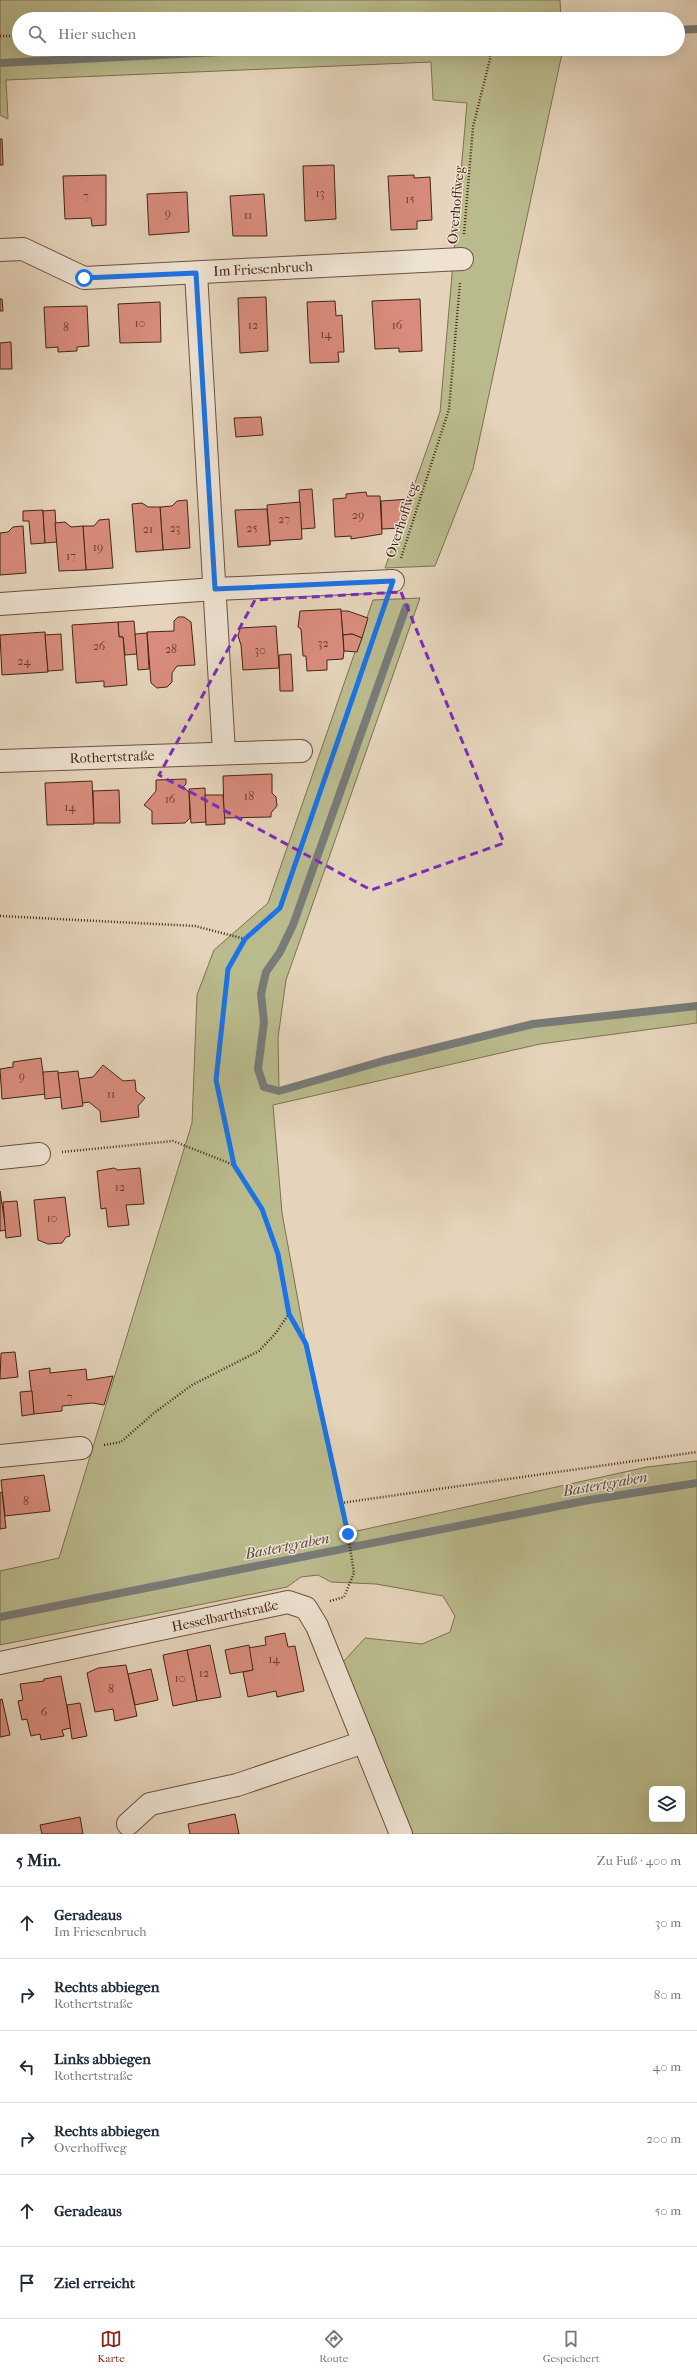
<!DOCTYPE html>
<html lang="de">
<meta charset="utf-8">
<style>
body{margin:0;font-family:"IM FELL French Canon",serif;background:#f2f2f3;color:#1f2937}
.controls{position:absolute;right:12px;bottom:12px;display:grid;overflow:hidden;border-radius:6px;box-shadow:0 4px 16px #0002}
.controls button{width:36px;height:36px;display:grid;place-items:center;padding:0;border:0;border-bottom:1px solid #e0e1e3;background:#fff;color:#1f2937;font:20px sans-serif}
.stop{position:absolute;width:12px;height:12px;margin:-9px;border:3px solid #1a73e8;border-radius:50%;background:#fff}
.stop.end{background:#1a73e8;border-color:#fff;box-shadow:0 1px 4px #0008}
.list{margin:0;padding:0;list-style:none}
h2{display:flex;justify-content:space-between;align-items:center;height:52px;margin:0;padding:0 16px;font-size:17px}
h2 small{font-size:13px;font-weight:400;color:#747a83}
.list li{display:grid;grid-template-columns:26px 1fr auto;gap:12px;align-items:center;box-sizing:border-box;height:72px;padding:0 16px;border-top:1px solid #e0e1e3}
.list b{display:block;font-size:15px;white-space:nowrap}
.list p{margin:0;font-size:13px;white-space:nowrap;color:#747a83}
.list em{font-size:13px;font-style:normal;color:#747a83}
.icon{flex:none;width:22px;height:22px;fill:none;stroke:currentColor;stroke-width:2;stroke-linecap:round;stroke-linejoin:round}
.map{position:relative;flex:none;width:697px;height:1834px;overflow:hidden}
.search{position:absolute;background:#fff;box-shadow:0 4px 16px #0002;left:12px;right:12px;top:12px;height:44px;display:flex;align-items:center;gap:10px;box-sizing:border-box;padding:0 14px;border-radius:22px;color:#747a83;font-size:15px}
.sheet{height:484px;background:#fff}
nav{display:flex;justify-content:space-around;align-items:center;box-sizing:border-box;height:56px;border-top:1px solid #e0e1e3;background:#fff;font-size:11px;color:#747a83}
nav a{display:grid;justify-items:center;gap:2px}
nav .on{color:#8f2418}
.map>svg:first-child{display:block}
.green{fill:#babb8d;stroke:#807051;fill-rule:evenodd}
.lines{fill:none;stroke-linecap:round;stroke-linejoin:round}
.stream{stroke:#797b79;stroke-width:8}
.building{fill:#d98c7d;stroke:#462415}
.minor-casing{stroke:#6e503e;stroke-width:24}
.path{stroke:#462415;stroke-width:2.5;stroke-dasharray:1 2;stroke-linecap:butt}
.minor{stroke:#eee3d3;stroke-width:22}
.route{stroke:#1a73e8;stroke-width:5}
.marked{fill:none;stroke:#7b2cbf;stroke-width:3;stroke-dasharray:8 5;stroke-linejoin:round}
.labels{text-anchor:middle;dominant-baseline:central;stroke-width:3;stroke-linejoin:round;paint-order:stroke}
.number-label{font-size:12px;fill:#6b3e2f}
.street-label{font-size:14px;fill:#462415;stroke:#eee3d3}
.water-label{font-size:15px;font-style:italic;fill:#5b483e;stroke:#eee3d3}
</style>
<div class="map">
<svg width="697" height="1834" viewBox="0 0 697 1834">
<rect width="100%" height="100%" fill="#e5d4bb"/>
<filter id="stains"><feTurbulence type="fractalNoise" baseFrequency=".005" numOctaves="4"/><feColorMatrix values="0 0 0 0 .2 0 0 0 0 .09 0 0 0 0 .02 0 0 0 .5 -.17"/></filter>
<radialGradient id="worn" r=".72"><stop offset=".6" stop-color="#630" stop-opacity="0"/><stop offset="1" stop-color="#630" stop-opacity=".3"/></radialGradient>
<!-- green -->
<g class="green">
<path d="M0 0H560L561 19H19V49H563L473 469 435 566 385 568 440 412 467 103 433 100 431 62 6 80 8 119 0 115Z"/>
<path d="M420 598 286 980 278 1038 279 1090 383 1061 533 1024 697 1006V1023L540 1044 273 1105 282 1213 306 1344 348 1533 647 1467 697 1461V1834H413L343 1662 365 1638 422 1644 450 1632 455 1616 443 1596 376 1584 331 1582 318 1575 301 1577 287 1587 0 1645V1571L59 1558 192 1123 197 995 214 950 268 903 373 600ZM652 1789H682V1819H652Z"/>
</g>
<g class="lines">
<!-- stream -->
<g class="stream">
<path d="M678 30 697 29"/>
<path d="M0 63 283 49"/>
<path d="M406 607 293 925 280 952 266 972 261 994 264 1022 258 1069 264 1087 279 1091 383 1061 533 1024 697 1006"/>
<path d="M0 1617 589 1500 697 1483"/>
</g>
</g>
<!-- building -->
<g class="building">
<path d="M0 139H2L3 165H0Z"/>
<path d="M334 165 336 219 305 221 303 166Z"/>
<path d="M106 175V225L92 226 91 218 65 219 63 176Z"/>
<path d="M414 175V178L430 177 432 220 417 221V229L391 230 388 176Z"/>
<path d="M187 192 189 232 149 235 147 194Z"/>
<path d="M264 194 267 236H233L230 196Z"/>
<path d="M266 297 268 351 240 353 238 298Z"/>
<path d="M0 299H2L3 311H0Z"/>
<path d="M420 299 422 351 399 352V348L375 349 372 301Z"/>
<path d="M335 301 336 316 342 315 344 352H338L339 362 310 363 307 302Z"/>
<path d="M160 302 161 342 120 343 118 304Z"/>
<path d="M87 306 89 346 77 347V351L58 352V347L46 348 44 307Z"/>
<path d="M11 342 12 369H0V343Z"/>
<path d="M261 417 263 435 236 437 234 418Z"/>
<path d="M312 489 315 528 301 529 299 490Z"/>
<path d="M366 492 367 496H380L382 534 351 539V536L335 537 333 499 346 498V494Z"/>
<path d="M410 499 401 528 382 529 381 501Z"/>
<path d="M187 500 190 548 163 550 160 507 172 506 177 501Z"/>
<path d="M300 502 302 539 270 541V545L267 505Z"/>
<path d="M142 503 148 507H160L163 550 136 552 132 504Z"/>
<path d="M267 509 270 545 238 547 235 510Z"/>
<path d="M43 510 45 543 31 544 29 521H23V511Z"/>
<path d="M55 510 57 542 45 543 43 511Z"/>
<path d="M109 519 113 568 86 570 83 526H94L99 520Z"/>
<path d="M65 522 71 527 83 526 86 570 59 571 55 523Z"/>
<path d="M23 526 26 573 0 575V533L8 532 13 527Z"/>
<path d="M341 609 344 651 343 659 327 660V670L307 671 306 656H303L301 629 298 627 300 611Z"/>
<path d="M341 611H348L368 618 362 638 352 634 343 635Z"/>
<path d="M178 617H184L191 622 195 665 177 666 172 673V682L167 687 157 688 151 683 147 632 174 631V621Z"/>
<path d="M134 621 137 654 125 655 123 637H119L118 622Z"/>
<path d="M118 622 119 637H123L127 685 104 687V681L76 683 72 625Z"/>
<path d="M276 626 279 668 243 670 241 645 238 636 240 628Z"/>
<path d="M45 632 48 672 2 675 0 635Z"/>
<path d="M147 633 149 669 138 670 135 634Z"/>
<path d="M61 634 63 670 48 671 45 635Z"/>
<path d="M352 634 362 638 357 652 344 651 343 635Z"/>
<path d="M291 654 293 691H280L279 655Z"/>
<path d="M272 774V793L276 797 277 806 271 813V817L224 818 223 776Z"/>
<path d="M186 779V784L183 787 189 792 190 818 185 823 152 824V811L144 805 156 791V780Z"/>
<path d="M92 781 94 824 47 825 45 783Z"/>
<path d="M205 788 206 822 191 823 189 789Z"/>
<path d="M119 790 120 823H94L93 791Z"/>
<path d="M205 795H223L225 824 206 825Z"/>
<path d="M41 1058 46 1094 2 1099 0 1069 13 1067V1062Z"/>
<path d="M103 1065 123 1081 135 1080 136 1091 145 1098 138 1106 139 1117 101 1122 100 1111 89 1102 82 1103 79 1079 93 1077Z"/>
<path d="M58 1071 61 1097 45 1099 43 1072Z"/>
<path d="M78 1071 83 1106 62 1109 58 1073Z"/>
<path d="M114 1168 118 1170 140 1168 144 1204 126 1205 129 1225 108 1227 106 1208 101 1209 97 1171Z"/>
<path d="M0 1191 6 1230 0 1231Z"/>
<path d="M65 1197 70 1236 66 1237 62 1243 48 1244 38 1240 34 1200Z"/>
<path d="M17 1201 21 1236 6 1238 3 1202Z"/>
<path d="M15 1352 18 1377 0 1379 1 1353Z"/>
<path d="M50 1368V1373L86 1369 87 1380 113 1376 104 1405 93 1403 62 1406V1411L34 1414 29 1371Z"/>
<path d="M32 1391 34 1414 22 1416 20 1392Z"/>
<path d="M44 1475 50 1511 5 1516 1 1480Z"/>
<path d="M2 1492 6 1528 0 1529V1493Z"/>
<path d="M285 1633 288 1647 295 1646 304 1691 277 1697 276 1691 248 1697 243 1672 253 1670 248 1648 266 1645 265 1637Z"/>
<path d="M210 1645 221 1697 197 1701 187 1650Z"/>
<path d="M249 1645 253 1670 230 1674 225 1650Z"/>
<path d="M187 1650 197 1701 173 1706 163 1655Z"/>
<path d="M126 1665 137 1716 115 1721 113 1709 95 1712 87 1673 98 1668Z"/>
<path d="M151 1669 158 1700 135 1705 128 1674Z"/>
<path d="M61 1676 71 1728 62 1730 64 1736 41 1740 40 1734 31 1736 27 1719 22 1720 18 1701 23 1700 20 1684 44 1681V1679Z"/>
<path d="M2 1699 10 1735 0 1737V1700Z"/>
<path d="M80 1703 87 1736 72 1739 67 1705Z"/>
<path d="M235 1814 239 1834H190L188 1824Z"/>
<path d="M80 1817 83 1834H42L40 1825Z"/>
</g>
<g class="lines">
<defs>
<g id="minor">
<path d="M0 250 23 249 84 278 462 259"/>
<path d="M196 273 224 753"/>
<path d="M0 604 215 589 393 581"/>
<path d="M0 761 301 751"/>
<path d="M0 1158 39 1154"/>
<path d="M0 1456 81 1448"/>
<path d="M0 1663 288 1602 306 1608 317 1626 401 1834"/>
<path d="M128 1824 150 1804 237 1785 364 1742"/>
</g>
</defs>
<!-- minor casing -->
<use href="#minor" class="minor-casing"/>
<!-- path -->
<g class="path">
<path d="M0 36H19"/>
<path d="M464 234 473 127 490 59V49"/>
<path d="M401 558 449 409 460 283"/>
<path d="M0 916 195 926 245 939"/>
<path d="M62 1152 173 1141 234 1165"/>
<path d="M104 1445 121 1442 154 1413 192 1385 259 1351 275 1334 289 1314"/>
<path d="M341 1503 697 1452"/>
<path d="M330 1601 344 1597 354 1573 348 1534 306 1344 289 1314 278 1254 262 1209 235 1165 216 1080 228 969 245 939 280 908 384 606"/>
</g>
<!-- minor -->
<use href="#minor" class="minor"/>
</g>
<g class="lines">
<!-- route -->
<path class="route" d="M84 278 196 273 215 589 393 581 280 908 245 939 228 969 216 1080 234 1165 262 1209 278 1254 289 1314 306 1344 348 1534"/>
</g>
<!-- marked area -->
<path class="marked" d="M401 592 504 843 371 890 159 775 255 600Z"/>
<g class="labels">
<!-- number labels -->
<g class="number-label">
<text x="320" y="193">13</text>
<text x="86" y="196">7</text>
<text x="410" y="199">15</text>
<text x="168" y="213">9</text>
<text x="248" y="215">11</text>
<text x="140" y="323">10</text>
<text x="253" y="325">12</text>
<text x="397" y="325">16</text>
<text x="66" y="327">8</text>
<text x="326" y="334">14</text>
<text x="358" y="515">29</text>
<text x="284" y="519">27</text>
<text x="175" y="528">23</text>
<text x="252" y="528">25</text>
<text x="148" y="529">21</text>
<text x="98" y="547">19</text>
<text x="71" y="556">17</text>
<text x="323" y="643">32</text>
<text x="99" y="646">26</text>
<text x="171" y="649">28</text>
<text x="260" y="650">30</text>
<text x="24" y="661">24</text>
<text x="249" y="796">18</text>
<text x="170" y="799">16</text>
<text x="70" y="807">14</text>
<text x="22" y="1076">9</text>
<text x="111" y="1094">11</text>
<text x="120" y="1187">12</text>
<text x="52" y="1218">10</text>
<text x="70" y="1397">7</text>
<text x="26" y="1501">8</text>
<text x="274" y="1659">14</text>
<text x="204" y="1673">12</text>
<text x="180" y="1678">10</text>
<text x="111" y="1689">8</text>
<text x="44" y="1712">6</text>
</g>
<!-- street labels -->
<g class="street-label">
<text transform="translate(456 205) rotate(-85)">Overhoffweg</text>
<text transform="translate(263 269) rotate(-3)">Im Friesenbruch</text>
<text transform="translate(402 520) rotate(-72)">Overhoffweg</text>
<text transform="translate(112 757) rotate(-2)">Rothertstraße</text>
<text transform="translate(225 1616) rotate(-12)">Hesselbarthstraße</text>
</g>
<!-- water labels -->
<g class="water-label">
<text transform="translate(605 1484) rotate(-10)">Bastertgraben</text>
<text transform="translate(287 1546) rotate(-11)">Bastertgraben</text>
</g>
</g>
<rect width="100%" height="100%" filter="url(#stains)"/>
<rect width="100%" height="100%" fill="url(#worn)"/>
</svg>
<div class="controls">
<button><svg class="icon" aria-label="layers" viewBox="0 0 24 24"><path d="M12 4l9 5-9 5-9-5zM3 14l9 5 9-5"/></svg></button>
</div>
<div class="stop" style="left:84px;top:278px"></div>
<div class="stop end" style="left:348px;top:1534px"></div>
<div class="search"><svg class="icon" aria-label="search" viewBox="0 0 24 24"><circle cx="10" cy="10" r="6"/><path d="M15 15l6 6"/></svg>Hier suchen</div>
</div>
<section class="sheet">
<h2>5 Min.<small>Zu Fuß · 400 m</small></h2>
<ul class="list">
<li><svg class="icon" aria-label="ahead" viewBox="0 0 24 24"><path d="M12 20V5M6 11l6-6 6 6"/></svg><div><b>Geradeaus</b><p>Im Friesenbruch</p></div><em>30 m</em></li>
<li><svg class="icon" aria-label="right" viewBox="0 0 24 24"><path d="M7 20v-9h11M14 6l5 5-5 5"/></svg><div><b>Rechts abbiegen</b><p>Rothertstraße</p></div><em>80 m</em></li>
<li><svg class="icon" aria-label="left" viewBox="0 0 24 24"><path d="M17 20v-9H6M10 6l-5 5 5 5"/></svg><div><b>Links abbiegen</b><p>Rothertstraße</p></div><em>40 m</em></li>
<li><svg class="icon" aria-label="right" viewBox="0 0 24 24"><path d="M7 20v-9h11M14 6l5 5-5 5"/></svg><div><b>Rechts abbiegen</b><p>Overhoffweg</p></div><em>200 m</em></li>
<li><svg class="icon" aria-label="ahead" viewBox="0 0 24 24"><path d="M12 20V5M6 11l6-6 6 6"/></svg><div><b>Geradeaus</b></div><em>50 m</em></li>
<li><svg class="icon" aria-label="arrive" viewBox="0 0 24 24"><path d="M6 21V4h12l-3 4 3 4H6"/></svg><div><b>Ziel erreicht</b></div></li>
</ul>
</section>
<nav>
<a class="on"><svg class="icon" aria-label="map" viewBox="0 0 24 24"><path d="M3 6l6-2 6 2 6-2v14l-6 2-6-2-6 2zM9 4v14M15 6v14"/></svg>Karte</a>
<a><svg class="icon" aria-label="directions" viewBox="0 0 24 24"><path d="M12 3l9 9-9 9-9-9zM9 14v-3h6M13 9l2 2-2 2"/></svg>Route</a>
<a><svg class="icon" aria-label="saved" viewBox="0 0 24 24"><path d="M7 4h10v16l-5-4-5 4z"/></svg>Gespeichert</a>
</nav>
